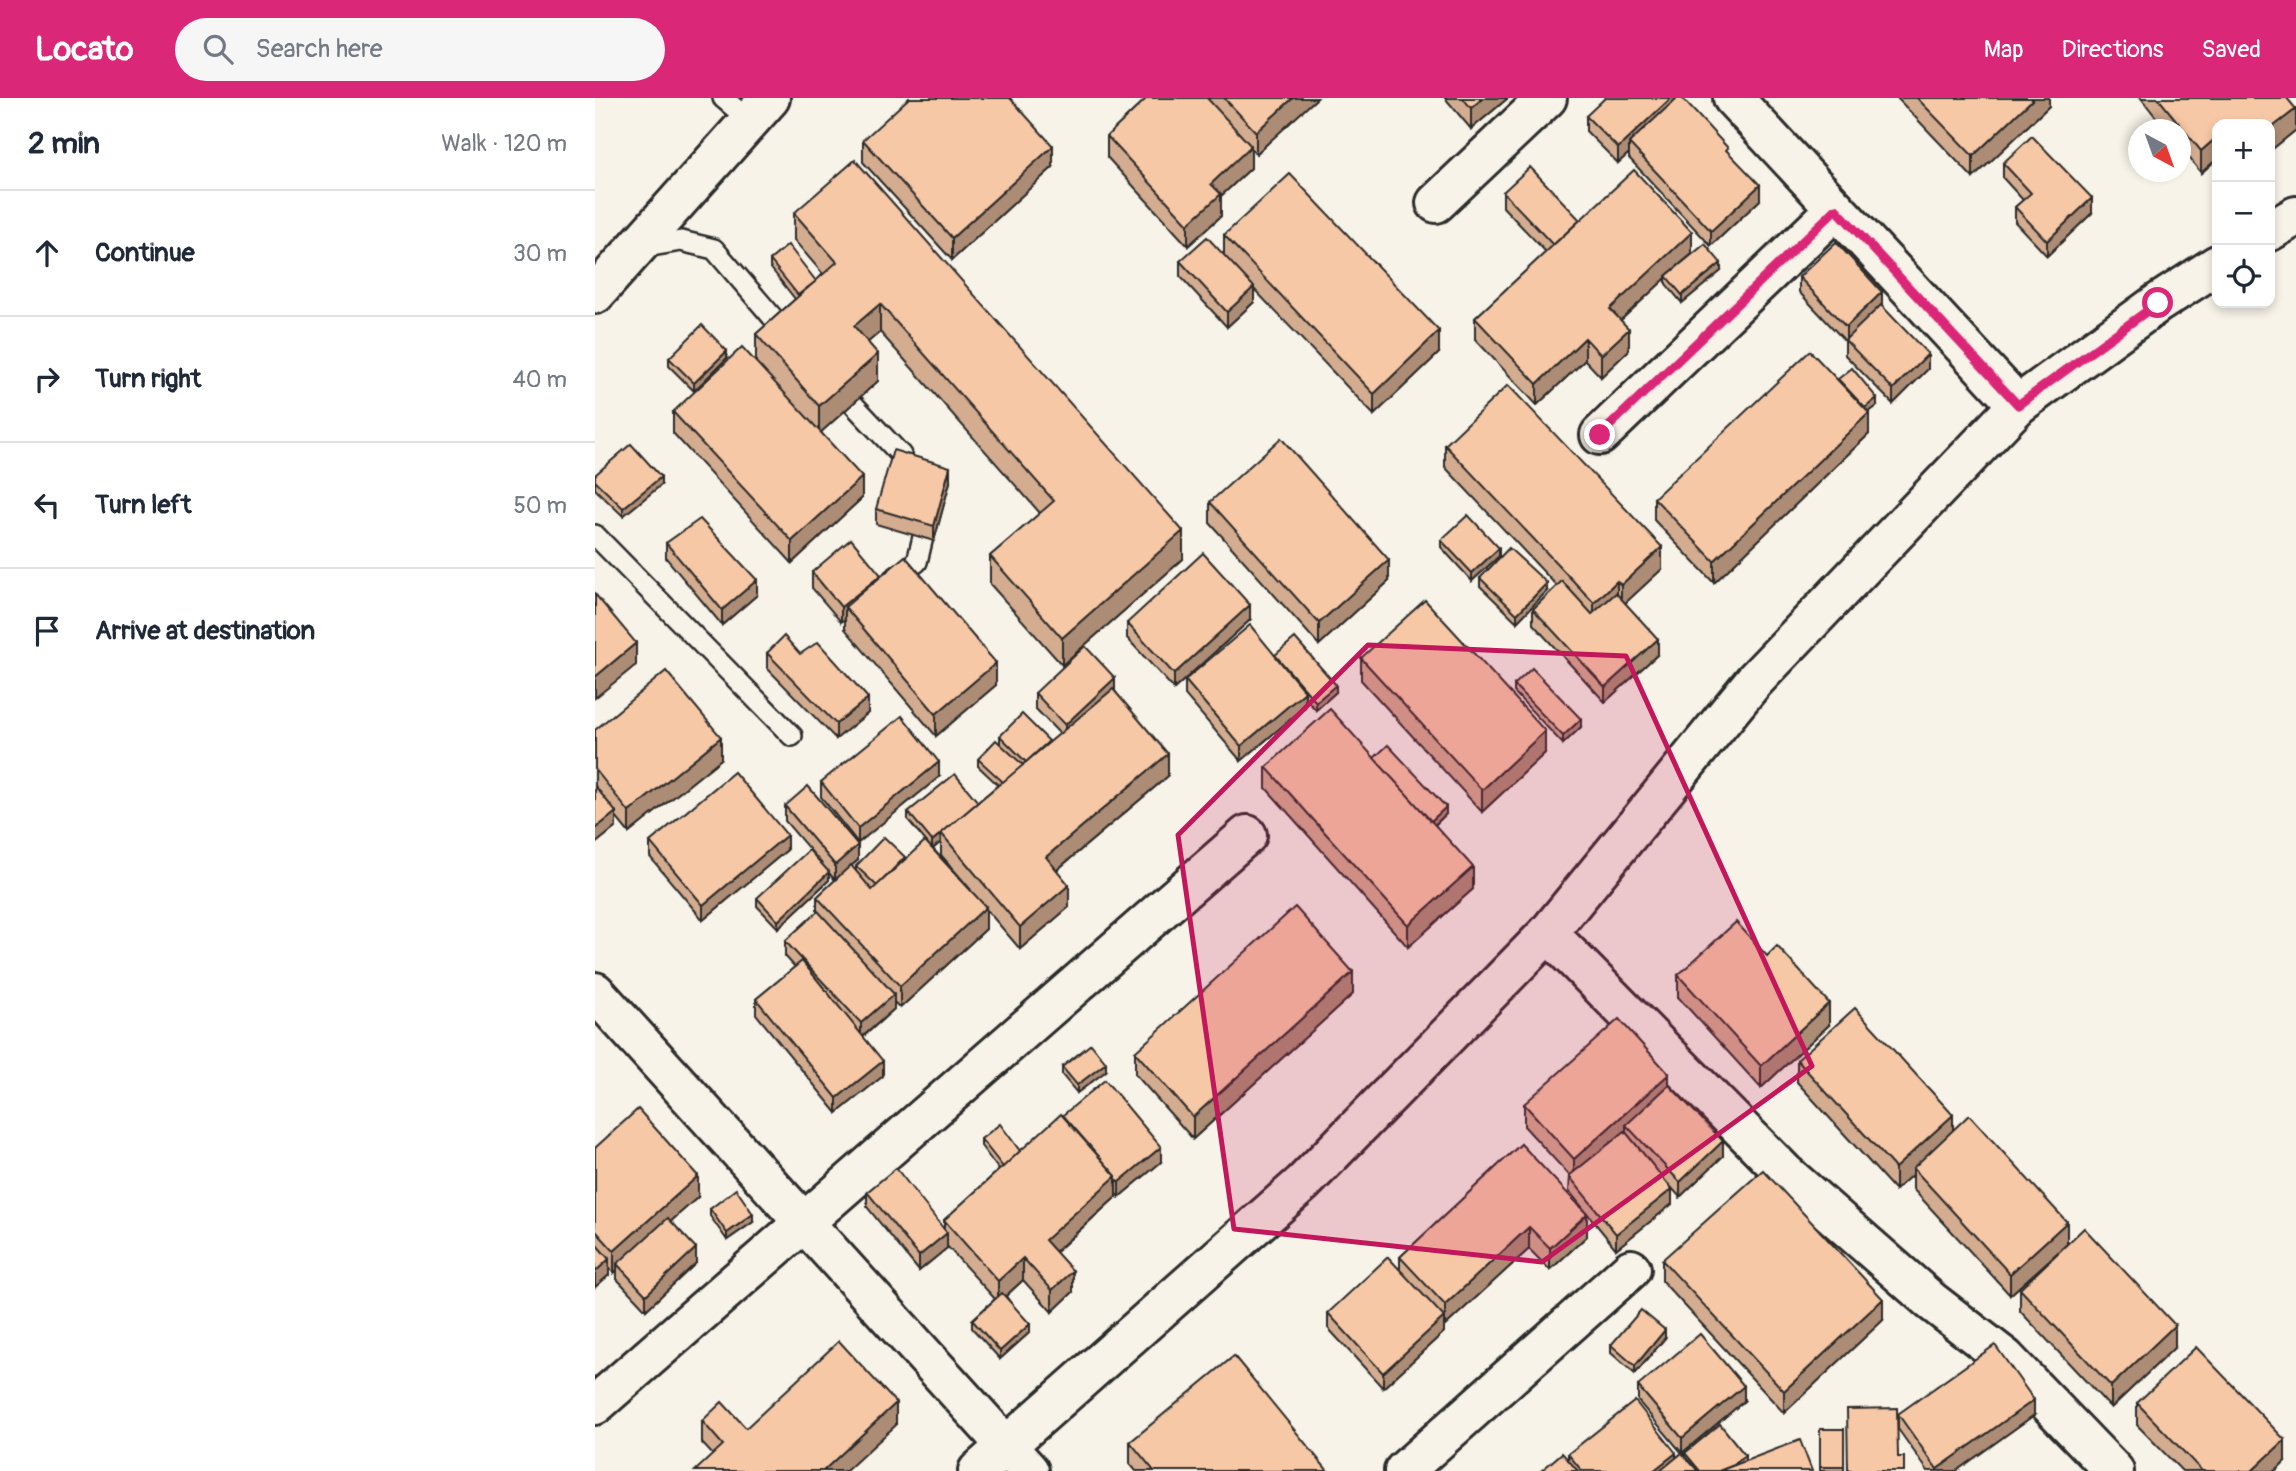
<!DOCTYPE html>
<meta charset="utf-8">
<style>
body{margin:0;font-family:Pangolin,sans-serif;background:#f6f6f7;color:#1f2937}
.controls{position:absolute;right:21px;top:21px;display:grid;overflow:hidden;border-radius:14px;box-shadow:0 4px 10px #0003}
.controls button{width:63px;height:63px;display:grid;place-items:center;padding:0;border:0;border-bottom:2px solid #e0e1e3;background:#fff;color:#1f2937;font:35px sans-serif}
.compass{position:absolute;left:1533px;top:21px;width:63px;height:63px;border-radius:50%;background:#fff;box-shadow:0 4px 10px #0003;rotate:139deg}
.stop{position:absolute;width:21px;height:21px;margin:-16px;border:5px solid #db2777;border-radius:50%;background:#fff}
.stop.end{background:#db2777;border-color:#fff;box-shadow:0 2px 7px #0008}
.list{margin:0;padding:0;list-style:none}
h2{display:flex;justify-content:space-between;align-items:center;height:91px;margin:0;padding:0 28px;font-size:30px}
h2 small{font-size:23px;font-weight:400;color:#747a83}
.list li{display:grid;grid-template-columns:46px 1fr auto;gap:21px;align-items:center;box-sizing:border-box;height:126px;padding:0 28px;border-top:2px solid #e0e1e3}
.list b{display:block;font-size:26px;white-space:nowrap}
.list em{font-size:23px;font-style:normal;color:#747a83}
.icon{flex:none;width:38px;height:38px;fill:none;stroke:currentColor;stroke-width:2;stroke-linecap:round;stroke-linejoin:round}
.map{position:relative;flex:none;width:1701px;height:1373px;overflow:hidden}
header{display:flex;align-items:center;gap:42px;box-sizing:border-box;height:98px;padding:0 35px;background:#db2777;color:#fff}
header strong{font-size:33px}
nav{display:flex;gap:38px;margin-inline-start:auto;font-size:24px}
.search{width:490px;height:63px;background:#f6f6f7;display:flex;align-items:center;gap:18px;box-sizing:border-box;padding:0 24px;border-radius:38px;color:#747a83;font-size:26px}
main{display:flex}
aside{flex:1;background:#fff}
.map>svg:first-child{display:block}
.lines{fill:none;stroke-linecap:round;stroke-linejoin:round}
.service-casing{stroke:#2b2b2b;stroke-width:24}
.minor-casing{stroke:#2b2b2b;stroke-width:44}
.tertiary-casing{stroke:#2b2b2b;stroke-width:44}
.service{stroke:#f7f3e8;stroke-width:19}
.minor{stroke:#f7f3e8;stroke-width:38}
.tertiary{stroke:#f7f3e8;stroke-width:38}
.wall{fill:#d4ac8f;stroke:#2b2b2b;stroke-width:2;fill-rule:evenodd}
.shaded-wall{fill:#ad8c74;stroke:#2b2b2b;stroke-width:2}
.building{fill:#f7c8a6;stroke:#2b2b2b;stroke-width:2}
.route{stroke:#db2777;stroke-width:9}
.marked{fill:#c2185b;fill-opacity:0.2;stroke:#c2185b;stroke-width:5;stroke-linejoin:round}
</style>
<header>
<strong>Locato</strong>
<div class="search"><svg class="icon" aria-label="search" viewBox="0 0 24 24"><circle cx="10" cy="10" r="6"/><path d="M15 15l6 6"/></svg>Search here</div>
<nav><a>Map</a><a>Directions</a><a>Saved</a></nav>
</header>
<main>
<aside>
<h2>2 min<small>Walk · 120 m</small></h2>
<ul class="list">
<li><svg class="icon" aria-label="ahead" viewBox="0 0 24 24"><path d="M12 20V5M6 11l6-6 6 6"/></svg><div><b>Continue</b></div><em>30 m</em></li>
<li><svg class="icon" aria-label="right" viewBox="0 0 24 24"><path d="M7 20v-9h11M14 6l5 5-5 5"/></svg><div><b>Turn right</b></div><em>40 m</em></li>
<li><svg class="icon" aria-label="left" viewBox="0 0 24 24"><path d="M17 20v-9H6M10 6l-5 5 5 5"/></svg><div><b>Turn left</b></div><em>50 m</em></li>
<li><svg class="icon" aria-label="arrive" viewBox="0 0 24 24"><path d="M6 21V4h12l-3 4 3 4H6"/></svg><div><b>Arrive at destination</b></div></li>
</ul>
</aside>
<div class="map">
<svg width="1701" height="1373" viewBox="0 0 1701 1373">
<rect width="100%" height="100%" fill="#f7f3e8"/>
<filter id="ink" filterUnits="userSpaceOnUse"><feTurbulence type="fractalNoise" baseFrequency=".0143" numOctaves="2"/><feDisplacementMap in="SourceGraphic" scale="14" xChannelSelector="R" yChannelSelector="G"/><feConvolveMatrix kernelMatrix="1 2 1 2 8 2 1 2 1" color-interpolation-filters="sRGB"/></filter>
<g filter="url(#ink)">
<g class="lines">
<defs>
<g id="service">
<path d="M128 0 155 23"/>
<path d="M45 150 86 143 119 151 192 236"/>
<path d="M257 305 306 357 310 371"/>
<path d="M0 437 197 638"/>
<path d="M298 481 322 464 328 439"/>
</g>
<g id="minor">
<path d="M1138 0 1423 307"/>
<path d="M841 105 952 0"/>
<path d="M1675 133 1701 118"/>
<path d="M1005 337 1241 111"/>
<path d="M953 835 1190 1075 1336 1203 1410 1260 1519 1373"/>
<path d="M0 894 434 1373"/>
<path d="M0 1307 652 737"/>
<path d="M383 1373 708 1085 953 835 1159 583 1423 307 1563 205 1622 167"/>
<path d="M809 1373 1036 1171"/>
</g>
<path id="tertiary" d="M0 196 175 0"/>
</defs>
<!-- service casing -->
<use href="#service" class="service-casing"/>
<!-- minor casing -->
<use href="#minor" class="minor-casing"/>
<!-- tertiary casing -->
<use href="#tertiary" class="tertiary-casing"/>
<!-- service -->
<use href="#service" class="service"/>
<!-- minor -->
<use href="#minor" class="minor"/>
<!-- tertiary -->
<use href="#tertiary" class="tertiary"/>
</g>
<!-- wall -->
<g class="wall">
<path d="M552 0H722L661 56 656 51V70L626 98V118L593 148 512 59V38Z"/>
<path d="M850 0H913L876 31Z"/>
<path d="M1302 0H1454V8L1378 80Z"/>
<path d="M1546 0H1692L1701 32 1675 53V26H1622V61L1606 75 1586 49V32H1571Z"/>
<path d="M991 18 1133 55 1165 102 1116 148 1034 60V55L1023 65 991 33Z"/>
<path d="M268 42 458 69 357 162 268 64Z"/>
<path d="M1408 65 1497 115 1452 158 1420 124V109L1428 102 1408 80Z"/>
<path d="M908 94 985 122 1097 156 1126 173 1087 205 1071 186V180L1026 222 1034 252 1006 279 990 262 942 307 880 241V220L951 154 908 109Z"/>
<path d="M199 115 588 461 467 567 395 486V458L445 415 285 234 273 244 283 283 226 334 267 400 197 465 78 335V314L161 264V236L200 201 175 169V162L221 183 228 176 199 142Z"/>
<path d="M629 137 844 255 779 317 659 191V204L632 229 585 178V163L629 157Z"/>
<path d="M1204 179 1287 207 1333 271 1298 306 1250 257V243L1204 194Z"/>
<path d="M74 260H132L99 293 74 268Z"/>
<path d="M1243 282 1282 308 1274 314V336L1119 485 1059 422V400Z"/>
<path d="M850 347 1067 471 1030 505 1063 556 1010 604 938 526V511L962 488 850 369Z"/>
<path d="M0 377 66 387 28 418 0 391Z"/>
<path d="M355 384 339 443 281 426V411Z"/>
<path d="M615 404 794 483 724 547 615 425Z"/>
<path d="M846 442 904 458 877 483 846 449Z"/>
<path d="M71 445 162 497 127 527 71 460Z"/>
<path d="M217 474 286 479 401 587 341 638 250 531V521L246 524 217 490Z"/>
<path d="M885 480 952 493 922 524 885 488Z"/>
<path d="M655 522 579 591 532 540V525Z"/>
<path d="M172 555 273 615 241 641 172 570Z"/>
<path d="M680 557 741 594 721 612 710 600V609L646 663 590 597V582Z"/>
<path d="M766 560 950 655 887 714 766 582Z"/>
<path d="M919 587 986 629 968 646 919 594Z"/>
<path d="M520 593 573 678 462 772 474 809 425 851 391 811V831L305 910 299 904V911L268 939 288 978 242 1015 161 916V901L200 869 190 858V843L222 814V799L240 782 234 775V782L183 830 162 808V800L226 765 190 723V708L263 762 256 768 261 774V768L310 761 334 747 313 722V714L383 704 403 687 383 668V661L405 645V638L454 645 465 636 440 610V595ZM346 744V757L376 792 338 751Z"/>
<path d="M0 632 126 661 34 735 21 719V729L0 746Z"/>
<path d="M779 660 851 716 840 727 878 791 813 849 671 690V669Z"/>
<path d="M344 679 263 745 226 699V684Z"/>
<path d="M55 744 192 752 108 822 55 759Z"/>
<path d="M1083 877 1234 927 1166 990 1083 899Z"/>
<path d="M758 896 598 1041 540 976V954Z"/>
<path d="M1202 962 1358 1032 1472 1146 1415 1197 1318 1091V1076L1300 1092 1202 984Z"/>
<path d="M467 969 511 973 482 995 467 977Z"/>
<path d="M1074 987 1128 1058 1085 1099 1075 1088 1077 1106 1021 1151 974 1093 975 1078 929 1028V1006Z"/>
<path d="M468 1019 566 1064 524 1099 521 1096V1099L461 1154 478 1194 457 1214 428 1182 411 1198 435 1234 405 1261 377 1230V1222L400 1201 352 1148V1150L324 1173 272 1109V1094L349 1131V1122L404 1072 386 1048V1041L425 1053Z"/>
<path d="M926 1046 992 1138 955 1172 934 1151 850 1228H849V1234L788 1290 733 1230V1215L805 1172V1159Z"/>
<path d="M0 1050 103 1099 76 1123 101 1165 51 1212 22 1181V1172L19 1175 14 1170V1177L0 1189Z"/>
<path d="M115 1111 158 1124 132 1142 115 1118Z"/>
<path d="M1067 1162 1288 1222 1189 1315 1067 1183Z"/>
<path d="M1425 1191 1580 1249 1516 1310 1425 1213Z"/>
<path d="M1070 1240 1040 1276 1016 1255V1247Z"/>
<path d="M1043 1288 1149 1303 1087 1355 1090 1357V1355L1150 1363 1217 1373H946L973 1362V1356L1081 1360 1087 1355 1043 1303Z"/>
<path d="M1542 1305 1690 1363 1680 1373H1587L1542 1327Z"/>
<path d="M1303 1316 1439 1317 1361 1373H1333L1303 1331Z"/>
<path d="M107 1323 151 1330 301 1327 118 1357 107 1345Z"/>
<rect x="1225" y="1331" width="24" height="42"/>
<path d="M535 1344 733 1373H541L535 1366Z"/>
</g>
<!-- shaded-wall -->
<g class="shaded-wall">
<path d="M698 0H722L661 56V34Z"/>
<path d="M888 0H913L876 31V10Z"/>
<path d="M1076 0H1083L1034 45V55L1023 65V50Z"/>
<path d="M1439 0H1454V8L1378 80V58Z"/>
<path d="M1701 11V32L1675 53V31Z"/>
<path d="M1622 39V61L1606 75V53Z"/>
<path d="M458 48V69L357 162V140Z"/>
<path d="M656 48V70L626 98V118L593 148V126L616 86Z"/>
<path d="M1165 87V102L1116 148V133Z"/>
<path d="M1497 100V115L1452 158V143Z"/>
<path d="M1097 134V156L1071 178V180L1015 232V211Z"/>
<path d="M1126 165V173L1087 205V197Z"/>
<path d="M659 189V204L632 229V214Z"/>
<path d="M1287 194V209L1251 244V229Z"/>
<path d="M285 206V234L259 256V228Z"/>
<path d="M1034 231V252L1006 279V257Z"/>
<path d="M844 233V255L779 317V296Z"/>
<path d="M990 240V262L942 307V286Z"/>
<path d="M132 253V260L99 293V285Z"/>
<path d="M283 256V283L224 336V308Z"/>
<path d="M1333 256V271L1298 306V291Z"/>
<path d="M1282 300V308L1267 319V312Z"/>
<path d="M1274 315V336L1119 485V463Z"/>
<path d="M355 369V384L339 443V428Z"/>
<path d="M66 379V387L28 418V410Z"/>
<path d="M267 379V400L197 465V443Z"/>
<path d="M588 433V461L467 567V540Z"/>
<path d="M1067 449V471L1026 509V487Z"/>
<path d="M904 450V458L877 483V475Z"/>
<path d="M794 462V483L724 547V525Z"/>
<path d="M286 477V492L250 509V521L246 524V509Z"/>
<path d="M162 482V497L127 527V512Z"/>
<path d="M1022 483V504L999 527V505Z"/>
<path d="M952 485V493L922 524V516Z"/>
<path d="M655 507V522L579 591V576Z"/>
<path d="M1063 541V556L1010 604V589Z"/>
<path d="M41 545V567L0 600V579Z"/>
<path d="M401 565V587L341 638V616Z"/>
<path d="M520 580V595L470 642V627Z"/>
<path d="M741 587V594L721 612V604Z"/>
<path d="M710 594V609L646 663V648Z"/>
<path d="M273 600V615L241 641V626Z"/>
<path d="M986 621V629L968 646V638Z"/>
<path d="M950 633V655L887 714V692Z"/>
<path d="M126 639V661L34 735V714Z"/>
<path d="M573 656V678L451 781V759Z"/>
<path d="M344 664V679L263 745V730Z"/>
<path d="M851 709V716L835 731V724Z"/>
<path d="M21 714V729L0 746V731Z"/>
<path d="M346 736V744L337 751V743Z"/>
<path d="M192 737V752L108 822V807Z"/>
<path d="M263 747V762L240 782V767Z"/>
<path d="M878 769V791L813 849V827Z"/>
<path d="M234 774V782L183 830V823Z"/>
<path d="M474 787V809L425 851V829Z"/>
<path d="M391 809V831L305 910V888Z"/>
<path d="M758 874V896L598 1041V1019Z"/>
<path d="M299 896V911L266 940V925Z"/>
<path d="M1234 905V927L1166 990V968Z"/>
<path d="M288 963V978L242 1015V1000Z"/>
<path d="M511 965V973L482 995V987Z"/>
<path d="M1074 976V998L1031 1027V1036L979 1083V1061Z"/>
<path d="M1358 1017V1039L1318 1070V1076L1300 1092V1070Z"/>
<path d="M1128 1043V1058L1085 1099V1084Z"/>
<path d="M566 1049V1064L524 1099V1084Z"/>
<path d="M103 1078V1099L25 1169 22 1166V1172L19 1175V1153Z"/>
<path d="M521 1078V1099L450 1163V1142Z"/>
<path d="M1077 1091V1106L1021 1151V1136Z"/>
<path d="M158 1116V1124L132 1142V1135Z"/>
<path d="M992 1116V1138L955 1172V1150Z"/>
<path d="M1472 1124V1146L1415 1197V1176Z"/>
<path d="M934 1129V1151L850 1228V1207Z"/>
<path d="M352 1135V1150L324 1173V1158Z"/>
<path d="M101 1150V1165L51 1212V1197Z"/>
<path d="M428 1160V1182L403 1205V1183Z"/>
<path d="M14 1161V1177L0 1189V1174Z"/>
<path d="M478 1173V1194L457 1214V1192Z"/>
<path d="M1288 1201V1222L1189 1315V1293Z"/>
<path d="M849 1219V1234L788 1290V1275Z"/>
<path d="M435 1226V1234L405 1261V1253Z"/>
<path d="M1580 1227V1249L1516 1310V1288Z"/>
<path d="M1070 1232V1240L1040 1276V1268Z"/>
<path d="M1149 1288V1303L1087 1355V1340Z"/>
<path d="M1439 1302V1317L1361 1373H1342V1371Z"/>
<path d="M301 1305V1327L251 1373H228Z"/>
<path d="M1690 1342V1363L1680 1373H1657Z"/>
<path d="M1081 1355V1370L1076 1373H1058Z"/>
<path d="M1150 1357V1365L1131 1373Z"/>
</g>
<!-- building -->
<g class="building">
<path d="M314 0H415L458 48 357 140 268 42Z"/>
<path d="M552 0H612L656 48 616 86 626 96 593 126 512 38Z"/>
<path d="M629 0H698L661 34Z"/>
<path d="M868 0H888L876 10Z"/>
<path d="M1010 0H1076L1023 50 991 18Z"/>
<path d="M1082 0H1087L1133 50 1131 52 1165 87 1116 133 1034 45Z"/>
<path d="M1322 0H1439L1378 58Z"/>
<path d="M1563 0H1692L1701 11 1675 31V26H1640V25L1622 26V39L1606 53Z"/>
<path d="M1437 38 1497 100 1452 143 1420 109 1436 95 1408 65Z"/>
<path d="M260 62 588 433 467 540 395 458 459 403 285 206 259 228 283 256 224 308 161 236 242 164 199 115Z"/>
<path d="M935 69 985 122 958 147 908 94Z"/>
<path d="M1039 72 1097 134 1015 211 1034 231 1006 257 990 240 942 286 880 220Z"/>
<path d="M695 76 844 233 779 296 629 137Z"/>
<path d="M612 139 659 189 632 214 585 163Z"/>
<path d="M1241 144 1287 194 1251 229 1204 179Z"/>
<path d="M1110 146 1126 165 1087 197 1071 178Z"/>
<path d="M193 147 221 183 203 197 175 162Z"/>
<path d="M1286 207 1333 256 1298 291 1250 242Z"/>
<path d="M107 227 132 253 99 285 74 260Z"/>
<path d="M147 249 267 379 197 443 78 314Z"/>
<path d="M1215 253 1274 315 1119 463 1059 400Z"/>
<path d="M1257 270 1282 300 1270 310 1243 281Z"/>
<path d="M913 287 1067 449 1026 487 1022 483 999 505 850 347Z"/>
<path d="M686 340 794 462 724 525 615 404Z"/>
<path d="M36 346 66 379 28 410 0 383V377Z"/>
<path d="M298 352 355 369 339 428 281 411Z"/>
<path d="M873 417 904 450 877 475 846 442Z"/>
<path d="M105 421 162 482 127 512 71 445Z"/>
<path d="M256 441 286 477 246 509 217 474Z"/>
<path d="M914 450 952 485 922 516 885 480Z"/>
<path d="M608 455 655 507 579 576 532 525Z"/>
<path d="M310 458 401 565 341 616 250 509Z"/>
<path d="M967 483 997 516 1021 495 1063 541 1010 589 938 511Z"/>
<path d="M0 496 41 545 0 579Z"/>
<path d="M830 502 950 633 887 692 766 560Z"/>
<path d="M655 527 710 594 646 648 590 582Z"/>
<path d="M189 538 205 556 223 544 273 600 241 626 172 555Z"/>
<path d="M700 540 741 587 721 604 680 557Z"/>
<path d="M490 548 520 580 470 627 440 595Z"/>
<path d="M937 570 986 621 968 638 919 587Z"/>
<path d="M71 573 126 639 34 714 0 671V632Z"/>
<path d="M518 591 573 656 451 759 474 787 425 829 346 735Z"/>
<path d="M735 611 878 769 813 827 671 669Z"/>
<path d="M427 616 454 643 431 664 405 638Z"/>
<path d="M307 618 344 664 263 730 226 684Z"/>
<path d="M401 642 428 667 408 684 383 661Z"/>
<path d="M793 647 851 709 836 723 779 660Z"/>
<path d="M139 674 192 737 108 807 55 744Z"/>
<path d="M360 676 383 704 337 743 313 714Z"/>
<path d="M0 688 21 714 0 731Z"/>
<path d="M213 688 263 747 240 767 190 708Z"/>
<path d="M289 739 310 759 282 788 261 768Z"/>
<path d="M330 743 391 809 305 888 222 799 256 767 277 792Z"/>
<path d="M214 752 234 774 183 823 162 800Z"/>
<path d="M700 809 758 874 598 1019 540 954Z"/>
<path d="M223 813 299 896 266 925 190 843Z"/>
<path d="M1141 824 1172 858 1182 848 1234 905 1166 968 1083 877Z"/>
<path d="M207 863 288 963 242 1000 161 901Z"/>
<path d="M1260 910 1358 1017 1300 1070 1202 962Z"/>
<path d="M1024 921 1074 976 979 1061 929 1006Z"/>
<path d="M496 946 511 965 482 987 467 969Z"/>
<path d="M510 982 566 1049 524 1084 521 1081V1078L468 1017Z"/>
<path d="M1074 987 1128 1043 1085 1084 1031 1027Z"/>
<path d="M43 1011 103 1078 19 1153 0 1132V1050Z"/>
<path d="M466 1016 521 1078 450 1142 478 1173 457 1192 428 1160 403 1183 349 1122Z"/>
<path d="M1374 1017 1472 1124 1415 1176 1318 1070Z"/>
<path d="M405 1026 425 1053 408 1069 386 1041Z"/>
<path d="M1030 1033 1077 1091 1021 1136 974 1078Z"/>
<path d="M926 1046 992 1116 955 1150 934 1129 850 1207 805 1159Z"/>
<path d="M301 1070 352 1135 324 1158 272 1094Z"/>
<path d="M1168 1072 1288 1201 1189 1293 1067 1162Z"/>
<path d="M141 1091 158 1116 132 1135 115 1111Z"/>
<path d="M73 1120 101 1150 51 1197 22 1166Z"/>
<path d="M1489 1130 1580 1227 1516 1288 1425 1191Z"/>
<path d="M0 1145 14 1161 0 1174Z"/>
<path d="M793 1159 849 1219 788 1275 733 1215Z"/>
<path d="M407 1195 435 1226 405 1253 377 1222Z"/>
<path d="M1046 1212 1070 1232 1040 1268 1016 1247Z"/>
<path d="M1105 1236 1149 1288 1087 1340 1043 1288Z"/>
<path d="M244 1243 301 1305 228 1373H100L128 1347 107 1323 127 1304 151 1330Z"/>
<path d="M1400 1247 1439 1302 1342 1371 1303 1316Z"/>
<path d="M1601 1249 1690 1342 1657 1373H1607L1542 1305Z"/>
<path d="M639 1258 733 1373H559L535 1344Z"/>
<path d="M1040 1303 1081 1355 1058 1373H987L973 1356Z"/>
<path d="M1302 1310 1303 1359H1309V1373H1253L1252 1311Z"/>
<path d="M1125 1326 1150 1357 1139 1367 1124 1373H1105L1090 1355Z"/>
<rect x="1225" y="1331" width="24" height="38"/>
<path d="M1205 1342 1217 1373H1124Z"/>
<path d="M967 1355 983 1373H946Z"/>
<path d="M1087 1355 1103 1373H1065Z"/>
</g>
</g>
<g class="lines" filter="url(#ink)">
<!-- route -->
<path class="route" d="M1005 337 1241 111 1423 307 1563 205"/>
</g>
<!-- marked area -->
<path class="marked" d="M773 547 1031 558 1217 968 947 1164 639 1131 583 737Z"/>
</svg>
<div class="controls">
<button>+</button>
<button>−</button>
<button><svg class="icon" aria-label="locate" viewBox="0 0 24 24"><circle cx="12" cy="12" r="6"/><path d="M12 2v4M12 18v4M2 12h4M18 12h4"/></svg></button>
</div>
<svg class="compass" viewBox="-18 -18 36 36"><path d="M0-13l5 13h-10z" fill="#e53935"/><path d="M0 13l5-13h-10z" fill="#747a83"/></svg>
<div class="stop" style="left:1563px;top:205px"></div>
<div class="stop end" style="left:1005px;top:337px"></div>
</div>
</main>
